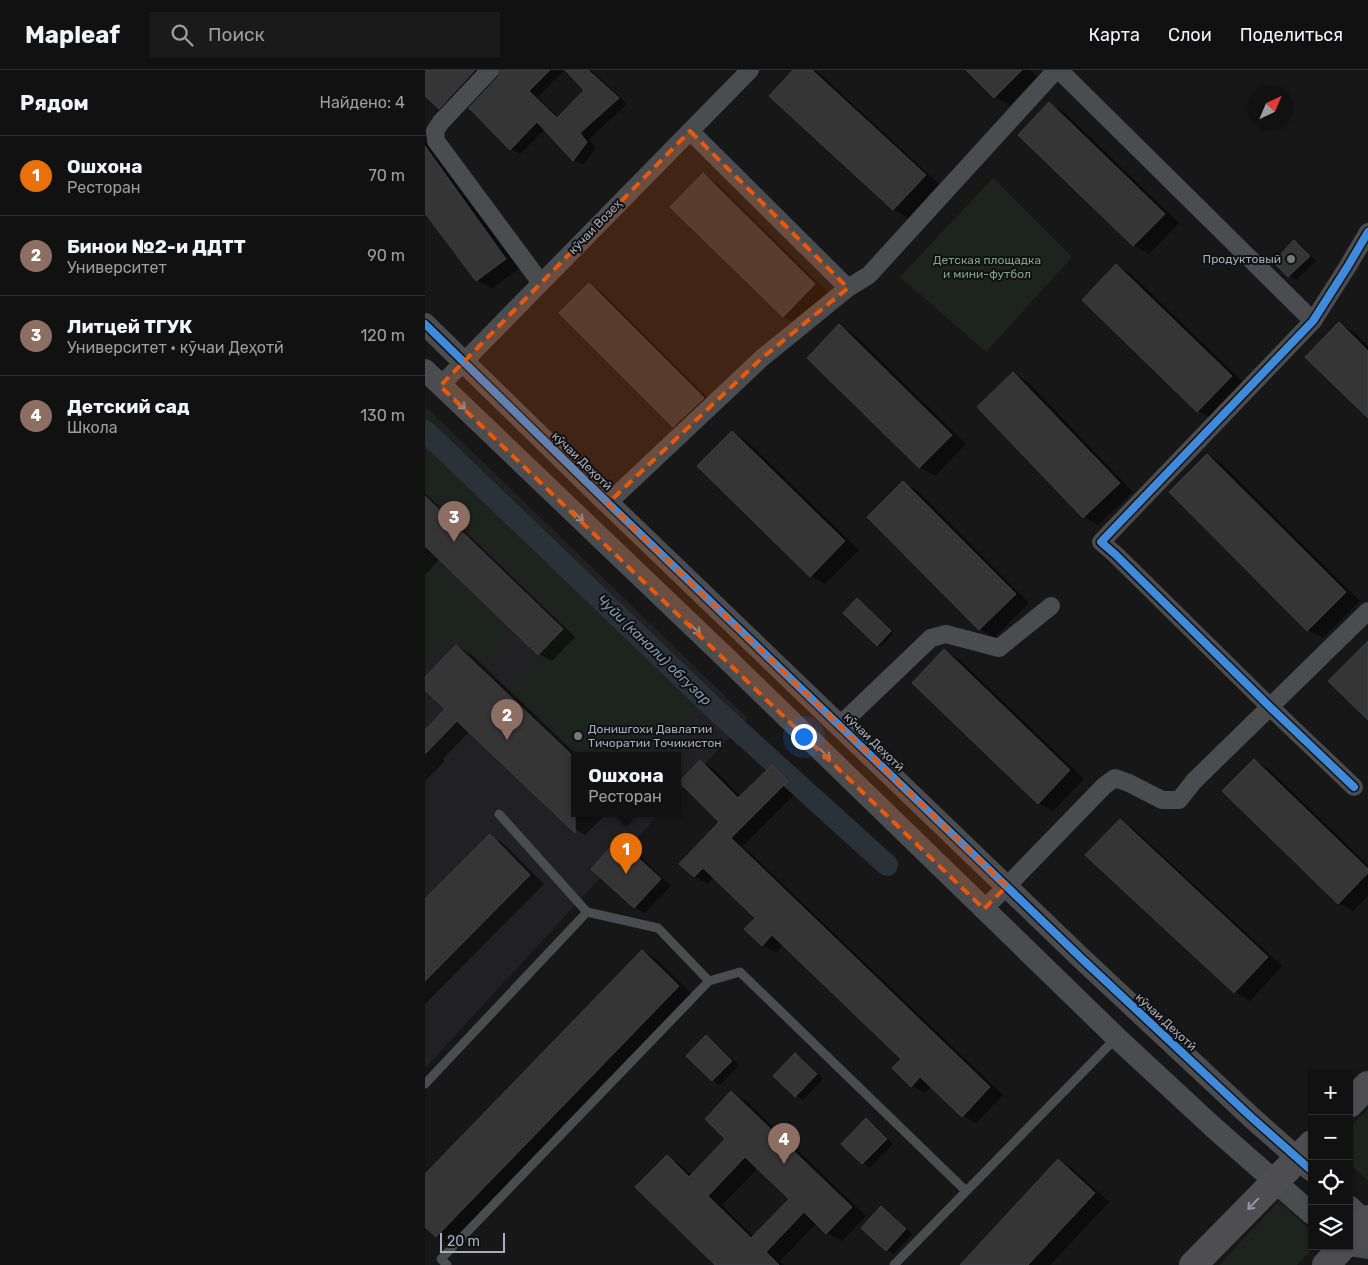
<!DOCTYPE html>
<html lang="ru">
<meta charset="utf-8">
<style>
body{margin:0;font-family:Rubik,sans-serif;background:#1a1a1a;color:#f1f3f6}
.controls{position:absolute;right:15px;bottom:15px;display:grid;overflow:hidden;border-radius:0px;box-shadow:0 1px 4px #0004}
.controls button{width:45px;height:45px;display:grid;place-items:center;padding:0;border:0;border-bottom:1px solid #303131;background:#111;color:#f1f3f6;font:25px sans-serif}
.compass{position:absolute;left:823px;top:15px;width:45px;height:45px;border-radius:50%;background:#111;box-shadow:0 1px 4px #0004;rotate:44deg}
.scale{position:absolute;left:15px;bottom:12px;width:65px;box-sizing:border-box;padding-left:5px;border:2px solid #a8adb8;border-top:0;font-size:14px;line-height:18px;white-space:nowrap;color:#a8adb8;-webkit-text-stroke:4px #111113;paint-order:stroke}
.you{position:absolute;left:378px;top:666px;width:18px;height:18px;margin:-12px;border:4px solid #fff;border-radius:50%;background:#1a73e8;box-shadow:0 0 0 8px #1a73e833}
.badge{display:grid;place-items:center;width:32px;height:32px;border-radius:50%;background:#757880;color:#fff;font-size:16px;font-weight:700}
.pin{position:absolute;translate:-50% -41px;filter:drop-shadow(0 1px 2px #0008)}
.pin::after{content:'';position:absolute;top:26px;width:18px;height:15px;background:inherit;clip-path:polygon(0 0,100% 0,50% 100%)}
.popup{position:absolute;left:146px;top:682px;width:110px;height:65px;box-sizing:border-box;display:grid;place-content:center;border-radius:0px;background:#111;filter:drop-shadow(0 1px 4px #0005);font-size:16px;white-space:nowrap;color:#9c9d9f}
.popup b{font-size:19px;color:#f1f3f6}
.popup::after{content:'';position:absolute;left:50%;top:100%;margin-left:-10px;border:10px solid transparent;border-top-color:#111}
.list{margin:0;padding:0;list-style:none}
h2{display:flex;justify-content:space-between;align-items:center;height:65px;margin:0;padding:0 20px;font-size:21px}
h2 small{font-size:16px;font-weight:400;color:#9c9d9f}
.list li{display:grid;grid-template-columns:32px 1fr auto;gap:15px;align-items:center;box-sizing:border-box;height:80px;padding:0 20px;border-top:1px solid #303131}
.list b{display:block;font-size:19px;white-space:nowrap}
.list p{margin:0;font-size:16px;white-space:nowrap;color:#9c9d9f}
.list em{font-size:16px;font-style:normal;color:#9c9d9f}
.icon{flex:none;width:28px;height:28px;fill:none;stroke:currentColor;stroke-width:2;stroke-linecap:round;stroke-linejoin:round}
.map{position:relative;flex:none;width:943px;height:1195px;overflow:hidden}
header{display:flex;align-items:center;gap:30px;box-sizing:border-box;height:70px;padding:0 25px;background:#111;border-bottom:1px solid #303131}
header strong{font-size:24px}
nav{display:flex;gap:28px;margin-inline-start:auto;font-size:18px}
.search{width:350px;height:45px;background:#1a1a1a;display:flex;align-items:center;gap:12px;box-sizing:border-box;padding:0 18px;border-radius:0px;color:#9c9d9f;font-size:19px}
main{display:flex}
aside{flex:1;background:#111}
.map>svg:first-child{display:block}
.built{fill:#212123}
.green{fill:#1d241e}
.shadow{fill:#0007;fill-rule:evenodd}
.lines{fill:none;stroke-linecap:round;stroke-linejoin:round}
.canal{stroke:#2a3239;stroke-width:22}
.building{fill:#353536;stroke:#3f4043;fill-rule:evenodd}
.service{stroke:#4b4c50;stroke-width:9}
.minor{stroke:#4b4c50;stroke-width:18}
.tertiary{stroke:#4b4c50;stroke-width:22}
.trunk{stroke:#4e4e52;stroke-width:28}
.cycleway-casing{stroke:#111113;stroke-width:11}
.cycleway{stroke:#408adc;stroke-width:8}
.oneway{stroke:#8c9099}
.oneway2{stroke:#92959e}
.marked{fill:#e8590c;fill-opacity:0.2;stroke:#e8590c;stroke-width:4;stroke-dasharray:10 6;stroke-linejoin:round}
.poi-dot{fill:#757880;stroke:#111113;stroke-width:2}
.labels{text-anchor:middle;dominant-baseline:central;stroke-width:4;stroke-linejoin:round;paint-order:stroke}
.street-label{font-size:12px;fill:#a8adb8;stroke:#111113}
.poi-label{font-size:12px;fill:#a8adb8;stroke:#111113;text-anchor:end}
.park-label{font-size:12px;fill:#7fa381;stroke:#111113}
.water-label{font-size:14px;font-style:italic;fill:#7f9bb3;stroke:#111113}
</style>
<header>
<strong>Mapleaf</strong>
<div class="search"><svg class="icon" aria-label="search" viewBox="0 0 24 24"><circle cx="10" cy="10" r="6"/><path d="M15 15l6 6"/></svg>Поиск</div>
<nav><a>Карта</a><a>Слои</a><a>Поделиться</a></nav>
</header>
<main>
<aside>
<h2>Рядом<small>Найдено: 4</small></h2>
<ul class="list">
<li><span class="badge" style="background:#e8710a">1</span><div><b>Ошхона</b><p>Ресторан</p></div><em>70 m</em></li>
<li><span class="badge" style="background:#8d6e63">2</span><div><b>Бинои №2-и ДДТТ</b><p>Университет</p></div><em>90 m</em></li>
<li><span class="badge" style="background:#8d6e63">3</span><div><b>Литцей ТГУК</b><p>Университет · кӯчаи Деҳотӣ</p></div><em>120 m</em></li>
<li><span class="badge" style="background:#8d6e63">4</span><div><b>Детский сад</b><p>Школа</p></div><em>130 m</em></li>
</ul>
</aside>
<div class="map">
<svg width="943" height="1195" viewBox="0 0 943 1195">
<rect width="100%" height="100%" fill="#171717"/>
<!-- built -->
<path class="built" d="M0 336 323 648 252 724V685H150V743H235L0 998Z"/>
<!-- green -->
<g class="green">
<path d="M568 108 647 187 561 282 475 207Z"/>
<path d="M0 341 284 624 226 685H154L86 619 144 556 0 418Z"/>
<path d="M7 486 87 565 59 595 27 565 0 592V493Z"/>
<path d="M943 1039V1111L924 1093V1058Z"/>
<path d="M854 1131 887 1162V1176H890L872 1195H794Z"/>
</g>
<!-- shadow -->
<g class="shadow">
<path d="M0 0H65L24 44 14 38 0 24Z"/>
<path d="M76 0H139L113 27 134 48 161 20 142 0H168L167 1 202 34 164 69 171 78 158 95 149 90 120 59 95 84 86 79 74 8Z"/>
<path d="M370 0 392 1 514 114 483 148 468 139Z"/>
<path d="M543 0H605L612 7 585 35 570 27Z"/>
<path d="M625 34 639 42 754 153 724 184 709 175 595 65Z"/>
<path d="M0 65 95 198 67 218 52 210 0 141Z"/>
<path d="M278 105 292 113 404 223 373 255 358 246Z"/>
<path d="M869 171 876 175 891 191 871 210 864 206Z"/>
<path d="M692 196 706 204 821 315 788 349 773 341 659 230Z"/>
<path d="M164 214 178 223 293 337 264 364 249 356Z"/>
<path d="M914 254 929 262 943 276V346L882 287Z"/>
<path d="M414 256 429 264 541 374 510 406 495 397 383 288Z"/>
<path d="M588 303 603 312 708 422 673 455 659 447Z"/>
<path d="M308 362 322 371 434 480 400 514 386 506Z"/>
<path d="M783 385 797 394 935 531 898 568 883 560Z"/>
<path d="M478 413 493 421 604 533 569 568 555 559 444 447Z"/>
<path d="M0 423 150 567 127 591 114 584 15 489 0 505Z"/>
<path d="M435 532 468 564 456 576 453 575Z"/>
<path d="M31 576 47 585 152 685H150V743H182L160 765 145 756 45 661 18 689 20 691 0 711V661L21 639 0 618V609Z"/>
<path d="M520 581 534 589 659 709 628 741 613 733Z"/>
<path d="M829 690 844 699 943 795V826L928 841 914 833Z"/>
<path d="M276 692 289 699 316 727 347 696 361 704 375 719 318 776 578 1025 551 1053 538 1046 507 1016 500 1023 487 1016 478 989 359 874 351 883 338 875 331 848 289 807 283 814 269 806 296 752Z"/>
<path d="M695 750 709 759 857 896 825 931 810 922 662 785Z"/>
<path d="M65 765 79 774 119 814 0 934V830Z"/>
<path d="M194 771 205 777 246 816 220 843 209 837Z"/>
<path d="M217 881 232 890 268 925 26 1175 11 1166 0 1155V1106Z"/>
<path d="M281 967 288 971 314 995 295 1015 288 1010 263 986Z"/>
<path d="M371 985 378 989 398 1009 378 1030 371 1026Z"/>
<path d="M307 1022 321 1031 441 1146 417 1171 402 1163 392 1153 355 1191 359 1195H292L242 1087 256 1095 267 1106 302 1069ZM333 1098 365 1129 329 1167 297 1135Z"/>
<path d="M441 1050 449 1054 468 1074 445 1098 438 1093 418 1074Z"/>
<path d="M634 1090 648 1099 684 1132 625 1195H537Z"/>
<path d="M456 1138 463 1142 487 1164 469 1184 462 1180Z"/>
</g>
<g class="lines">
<!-- canal -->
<path class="canal" d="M0 361 292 641 462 795"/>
</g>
<!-- building -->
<g class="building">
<path d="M0 0H50L14 39 0 26Z"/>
<path d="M75 0H125L104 21 132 48 159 20 140 0H163L194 28 155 63 162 72 148 91 112 52 85 80 44 38 73 7Z"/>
<path d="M368 0H387L501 105 468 140 344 26Z"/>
<path d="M541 0H597L569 28Z"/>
<path d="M624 32 740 144 708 176 593 65Z"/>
<path d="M0 76 81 189 51 211 0 143Z"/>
<path d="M278 103 390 214 358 247 245 137Z"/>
<path d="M869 170 885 186 863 207 848 192Z"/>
<path d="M691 194 807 306 772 342 657 230Z"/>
<path d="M164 213 279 328 248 357 134 243Z"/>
<path d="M914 252 943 281V348L880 287Z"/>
<path d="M414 254 527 365 494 398 382 288Z"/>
<path d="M588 302 695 413 658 448 552 337Z"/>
<path d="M307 361 420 471 385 507 272 396Z"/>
<path d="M782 384 921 522 882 561 744 422Z"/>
<path d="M478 411 591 524 554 560 442 447Z"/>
<path d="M0 426 138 559 113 585 0 476Z"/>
<path d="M432 528 466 561 452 576 418 543Z"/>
<path d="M943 571V650L903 611Z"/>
<path d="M31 575 150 688V763L32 651 0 684V660L20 639 0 620V607Z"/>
<path d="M519 579 645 700 613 734 487 613Z"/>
<path d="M829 689 943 799V803L913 834 797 721Z"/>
<path d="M275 690 313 728 347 695 363 711 306 768 565 1017 537 1047 495 1007 486 1017 467 998 476 989 347 865 337 876 319 859 330 848 278 798 269 807 254 794 294 752 254 712Z"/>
<path d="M695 749 843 887 809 923 660 785Z"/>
<path d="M65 764 105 805 0 911V829Z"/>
<path d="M193 769 236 809 209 838 166 799Z"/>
<path d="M217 880 254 916 11 1167 0 1157V1104Z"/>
<path d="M281 965 307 991 287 1011 261 986Z"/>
<path d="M370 983 392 1004 370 1027 348 1006Z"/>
<path d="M306 1021 427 1137 401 1164 379 1142 341 1182 354 1195H290L210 1117 242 1085 264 1107 300 1069 280 1049ZM320 1087 364 1129 326 1168 283 1126Z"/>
<path d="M441 1048 462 1069 437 1094 416 1074Z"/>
<path d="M633 1089 670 1123 603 1195H535Z"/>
<path d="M456 1136 481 1159 461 1181 436 1158Z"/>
</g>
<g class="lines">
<!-- service -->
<g class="service">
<path d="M284 911 315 902 541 1121"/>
<path d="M0 1014 162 842 74 744"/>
<path d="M22 1195 16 1189 284 911 233 858 162 842"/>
<path d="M469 1195 691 968"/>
</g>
<!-- minor -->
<g class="minor">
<path d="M65 0 16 52 10 61 11 71 116 213"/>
<path d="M634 0 888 251"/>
<path d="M265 61 423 218 444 205 631 0"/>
<path d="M15 316 325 0"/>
<path d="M183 433 337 288 423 218"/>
<path d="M415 655 506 568 521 564 574 578 626 536"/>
<path d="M929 717 844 636 691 485 676 472 888 251 923 196 943 162"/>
<path d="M559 839 582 816 679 716 690 708 704 713 737 730H754L769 711 943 541"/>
</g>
<!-- tertiary -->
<g class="tertiary">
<path d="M0 254 183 433 656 888 826 1047 887 1101"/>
<path d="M0 300 300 587 692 968 788 1057 887 1144"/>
<path d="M924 1136 941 1152 943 1157"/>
<path d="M924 1175 943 1178"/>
</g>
<!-- trunk -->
<g class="trunk">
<path d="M924 1034 943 1015"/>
<path d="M924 1170 943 1149"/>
<path d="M768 1195 887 1074"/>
<path d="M901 1195 918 1176"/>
</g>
<defs>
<g id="cycleway">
<path d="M0 254 183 433 656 888 826 1047 887 1101"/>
<path d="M929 717 844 636 691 485 676 472 888 251 923 196 943 162"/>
</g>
</defs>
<!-- cycleway casing -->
<use href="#cycleway" class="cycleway-casing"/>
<!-- cycleway -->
<use href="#cycleway" class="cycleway"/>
</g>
<!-- one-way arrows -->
<defs><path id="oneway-shaft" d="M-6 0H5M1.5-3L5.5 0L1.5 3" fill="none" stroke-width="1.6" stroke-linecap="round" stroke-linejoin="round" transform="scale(1.25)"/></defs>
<g class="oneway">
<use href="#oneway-shaft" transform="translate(35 334) rotate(44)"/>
<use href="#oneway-shaft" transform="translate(153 446) rotate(44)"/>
<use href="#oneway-shaft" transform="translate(270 559) rotate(44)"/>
<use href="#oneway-shaft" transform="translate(400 684) rotate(44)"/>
</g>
<use class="oneway2" href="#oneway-shaft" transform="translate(828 1134) rotate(134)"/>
<!-- marked area -->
<path class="marked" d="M265 61 423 218 337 288 183 433 582 816 559 839 15 316Z"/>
<!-- markers -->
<g class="poi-dot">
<circle cx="866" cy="189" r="5"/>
<circle cx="153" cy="666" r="5"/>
</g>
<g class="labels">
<!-- street labels -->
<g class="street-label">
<text transform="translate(170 157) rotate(-46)">кӯчаи Возеҳ</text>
<text transform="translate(157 391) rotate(44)">кӯчаи Деҳотӣ</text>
<text transform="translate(449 672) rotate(44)">кӯчаи Деҳотӣ</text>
<text transform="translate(741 952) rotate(43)">кӯчаи Деҳотӣ</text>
</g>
<!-- poi labels -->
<g class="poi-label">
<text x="856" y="189">Продуктовый</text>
<text x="163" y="659" text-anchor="start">Донишгохи Давлатии<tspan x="163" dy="14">Тичоратии Точикистон</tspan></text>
</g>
<!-- park labels -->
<g class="park-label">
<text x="562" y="190">Детская площадка<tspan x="562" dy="14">и мини-футбол</tspan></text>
</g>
<!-- water labels -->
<g class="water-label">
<text transform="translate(229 580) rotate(44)">Чуйи (канали) обгузар</text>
</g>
</g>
</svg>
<div class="controls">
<button>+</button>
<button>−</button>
<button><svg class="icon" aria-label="locate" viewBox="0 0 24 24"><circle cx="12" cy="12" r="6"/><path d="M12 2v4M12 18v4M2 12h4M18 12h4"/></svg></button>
<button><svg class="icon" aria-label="layers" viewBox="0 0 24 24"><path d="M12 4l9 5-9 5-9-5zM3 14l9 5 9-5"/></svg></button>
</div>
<svg class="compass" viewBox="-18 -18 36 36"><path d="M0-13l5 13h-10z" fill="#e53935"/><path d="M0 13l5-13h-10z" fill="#9c9d9f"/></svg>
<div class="scale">20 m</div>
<div class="you"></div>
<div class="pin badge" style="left:201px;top:804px;background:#e8710a">1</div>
<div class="popup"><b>Ошхона</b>Ресторан</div>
<div class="pin badge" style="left:82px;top:670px;background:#8d6e63">2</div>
<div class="pin badge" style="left:29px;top:472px;background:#8d6e63">3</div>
<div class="pin badge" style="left:359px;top:1094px;background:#8d6e63">4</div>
</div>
</main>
